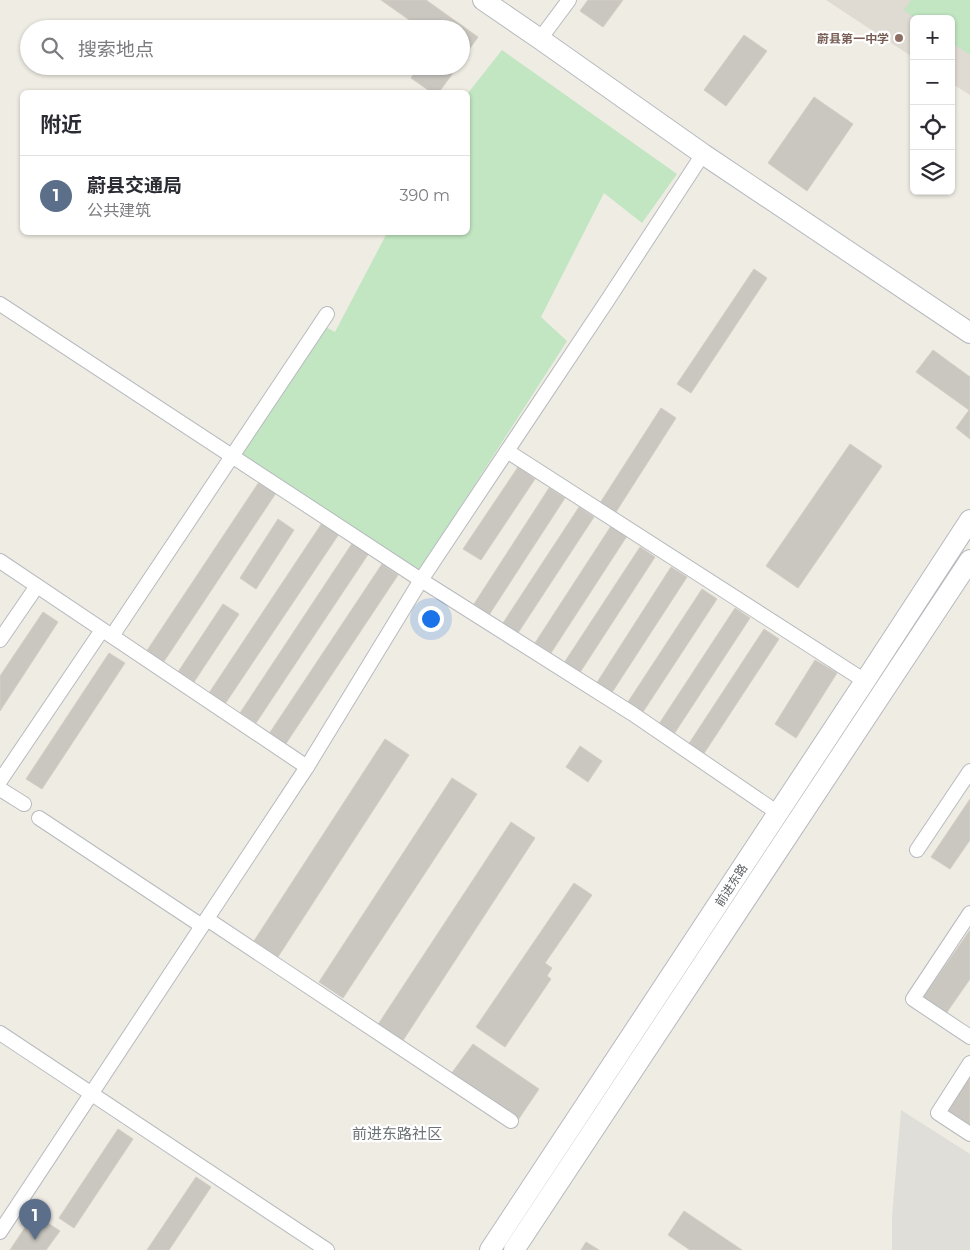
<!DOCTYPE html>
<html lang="zh">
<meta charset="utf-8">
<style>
body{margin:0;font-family:Montserrat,"Noto Sans SC",sans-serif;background:#f7f7f7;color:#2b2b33}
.controls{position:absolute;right:15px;top:15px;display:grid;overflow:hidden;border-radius:8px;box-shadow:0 1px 4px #0004}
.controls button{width:45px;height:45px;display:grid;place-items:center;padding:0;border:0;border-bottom:1px solid #e1e1e2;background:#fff;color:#2b2b33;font:25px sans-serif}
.you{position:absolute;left:430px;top:618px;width:18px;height:18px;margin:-12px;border:4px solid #fff;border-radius:50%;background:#1a73e8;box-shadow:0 0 0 8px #1a73e833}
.badge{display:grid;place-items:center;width:32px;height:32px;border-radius:50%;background:#e84131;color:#fff;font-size:16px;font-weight:700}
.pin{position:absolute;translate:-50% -41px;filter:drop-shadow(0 1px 2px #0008)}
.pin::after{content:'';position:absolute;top:26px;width:18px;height:15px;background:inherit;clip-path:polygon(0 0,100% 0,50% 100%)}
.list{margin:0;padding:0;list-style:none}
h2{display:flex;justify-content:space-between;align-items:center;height:65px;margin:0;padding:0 20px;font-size:21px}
h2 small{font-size:16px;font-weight:400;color:#7c7c81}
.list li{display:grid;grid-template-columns:32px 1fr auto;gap:15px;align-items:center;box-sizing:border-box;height:80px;padding:0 20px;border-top:1px solid #e1e1e2}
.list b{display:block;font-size:19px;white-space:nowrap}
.list p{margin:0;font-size:16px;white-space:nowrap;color:#7c7c81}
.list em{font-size:16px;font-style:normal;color:#7c7c81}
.icon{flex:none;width:28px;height:28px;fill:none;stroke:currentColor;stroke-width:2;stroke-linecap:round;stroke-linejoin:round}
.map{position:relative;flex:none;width:970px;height:1250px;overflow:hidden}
.search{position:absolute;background:#fff;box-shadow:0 1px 4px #0004;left:20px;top:20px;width:450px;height:55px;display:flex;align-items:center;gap:12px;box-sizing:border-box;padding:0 18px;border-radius:28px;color:#7c7c81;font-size:19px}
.panel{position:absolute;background:#fff;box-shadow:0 1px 4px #0004;left:20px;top:90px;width:450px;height:145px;border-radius:8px}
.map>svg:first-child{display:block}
.industrial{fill:#e0ded9}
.education{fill:#dfdbd2}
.green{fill:#c1e6c1}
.building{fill:#cac7c1;stroke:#d3cec3}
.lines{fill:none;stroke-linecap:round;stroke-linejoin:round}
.street-casing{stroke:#b7babe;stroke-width:16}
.secondary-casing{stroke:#b6b9be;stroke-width:22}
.street{stroke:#fff;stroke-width:14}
.secondary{stroke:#fff;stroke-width:20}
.education-dot{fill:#8d6e63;stroke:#fff;stroke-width:2}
.labels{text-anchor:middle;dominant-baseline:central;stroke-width:4.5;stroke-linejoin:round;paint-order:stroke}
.education-label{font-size:12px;font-weight:bold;fill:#785e54;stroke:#fff;text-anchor:end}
.street-label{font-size:12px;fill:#5c6065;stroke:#fff}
.quarter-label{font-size:15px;fill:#6d7277;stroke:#fff}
</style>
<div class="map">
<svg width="970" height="1250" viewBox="0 0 970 1250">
<rect width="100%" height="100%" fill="#efece4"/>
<!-- industrial -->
<path class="industrial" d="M901 1110 970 1154V1250H892V1217Z"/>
<!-- education -->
<path class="education" d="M826 0H970V95L951 83V19H914V58Z"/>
<!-- green -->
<g class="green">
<path d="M911 0H970V55L951 42V19H916L904 10Z"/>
<path d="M502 50 677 174 642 223 604 193 541 317 567 341 420 570 239 454 324 326 335 332 387 233 468 232V93Z"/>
</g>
<!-- building -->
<g class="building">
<path d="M381 0H426L478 37 461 61V29H422Z"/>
<path d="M588 0H623L603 27 580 11Z"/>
<path d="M744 35 767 51 726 106 704 90Z"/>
<path d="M419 66H458L439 92H431L411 78Z"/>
<path d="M814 97 853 124 807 191 768 163Z"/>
<path d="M754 269 767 278 691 393 677 384Z"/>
<path d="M933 350 970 377V439L956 428 969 410 916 372Z"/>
<path d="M661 408 676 418 616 512 600 503Z"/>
<path d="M850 444 882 466 798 588 766 566Z"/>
<path d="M518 467 535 479 481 560 463 549Z"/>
<path d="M259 482 276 493 163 663 146 652Z"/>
<path d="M549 488 565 498 489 615 474 604Z"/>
<path d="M579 507 594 517 518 633 503 623Z"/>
<path d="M278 519 294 530 256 589 240 578Z"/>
<path d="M322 523 339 534 225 704 209 693Z"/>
<path d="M611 526 627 536 551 653 535 643Z"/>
<path d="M353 542 369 553 256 723 240 713Z"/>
<path d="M640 547 655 557 579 674 564 663Z"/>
<path d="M382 564 398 575 285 745 269 734Z"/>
<path d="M671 567 687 577 611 694 596 684Z"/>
<path d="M702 589 717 599 641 715 626 705Z"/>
<path d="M223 604 239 614 194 682 178 672Z"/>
<path d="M735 608 750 618 674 734 659 724Z"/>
<path d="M43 612 58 622 0 711V676Z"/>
<path d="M764 629 779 639 703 755 688 745Z"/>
<path d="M109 653 125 663 42 789 26 779Z"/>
<path d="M815 660 837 673 796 738 775 724Z"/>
<path d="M385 739 409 755 276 960 252 944Z"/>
<path d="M580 746 602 761 588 782 566 767Z"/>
<path d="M452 778 477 794 343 998 319 982Z"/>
<path d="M970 799V840L950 869 931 857Z"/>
<path d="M511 822 535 838 402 1042 377 1026Z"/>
<path d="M574 883 592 895 545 963 552 968 547 976 551 979 505 1047 476 1027Z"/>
<path d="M970 930V979L945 1015 922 999Z"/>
<path d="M473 1044 539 1089 518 1120 451 1074Z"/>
<path d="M970 1077V1126L947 1111Z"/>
<path d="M118 1129 133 1139 74 1228 59 1218Z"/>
<path d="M196 1177 211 1187 169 1250H147Z"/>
<path d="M684 1211 742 1250H690L668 1235Z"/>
<path d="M34 1214 60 1231 46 1250H10Z"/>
<path d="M586 1242 599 1250H581Z"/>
</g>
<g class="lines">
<defs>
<g id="street">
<path d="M540 39 569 0"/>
<path d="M0 304 421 580 633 714 778 813"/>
<path d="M507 451 865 681"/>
<path d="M0 561 307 767"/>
<path d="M112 636 327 314"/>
<path d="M0 640 37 586"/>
<path d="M0 781 102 630"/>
<path d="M0 789 24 804"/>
<path d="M39 818 202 926"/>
<path d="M917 850 970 771"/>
<path d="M970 913 913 999 970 1037"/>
<path d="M207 919 511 1121"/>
<path d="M0 1033 327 1250"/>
<path d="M970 1063 938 1113 970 1134"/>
<path d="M0 1232 307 767 421 580 607 301 703 154"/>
</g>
<g id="secondary">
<path d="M483 0 540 39 703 154 970 333"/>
<path d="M490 1250 865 681 970 520"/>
<path d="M514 1250 970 560"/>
</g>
</defs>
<!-- street casing -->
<use href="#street" class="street-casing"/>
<!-- secondary casing -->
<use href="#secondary" class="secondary-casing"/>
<!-- street -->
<use href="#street" class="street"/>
<!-- secondary -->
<use href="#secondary" class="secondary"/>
</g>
<!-- markers -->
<circle class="education-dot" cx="899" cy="38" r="5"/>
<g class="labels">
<!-- education labels -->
<g class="education-label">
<text x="889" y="38">蔚县第一中学</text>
</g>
<!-- street labels -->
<g class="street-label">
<text transform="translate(731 885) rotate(-57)">前进东路</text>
</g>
<!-- quarter labels -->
<g class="quarter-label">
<text x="397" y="1133">前进东路社区</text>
</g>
</g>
</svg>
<div class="controls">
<button>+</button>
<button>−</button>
<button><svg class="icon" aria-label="locate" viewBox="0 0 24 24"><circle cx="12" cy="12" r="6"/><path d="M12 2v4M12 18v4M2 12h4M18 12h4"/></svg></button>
<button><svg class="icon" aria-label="layers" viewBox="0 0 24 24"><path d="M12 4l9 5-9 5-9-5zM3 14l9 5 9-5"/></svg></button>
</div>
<div class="you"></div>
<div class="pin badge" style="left:35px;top:1240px;background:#5c6f8a">1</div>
<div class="search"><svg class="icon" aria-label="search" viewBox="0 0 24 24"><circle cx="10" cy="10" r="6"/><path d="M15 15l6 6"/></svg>搜索地点</div>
<section class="panel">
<h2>附近<small></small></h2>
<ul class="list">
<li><span class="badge" style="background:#5c6f8a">1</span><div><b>蔚县交通局</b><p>公共建筑</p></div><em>390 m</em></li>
</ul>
</section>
</div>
